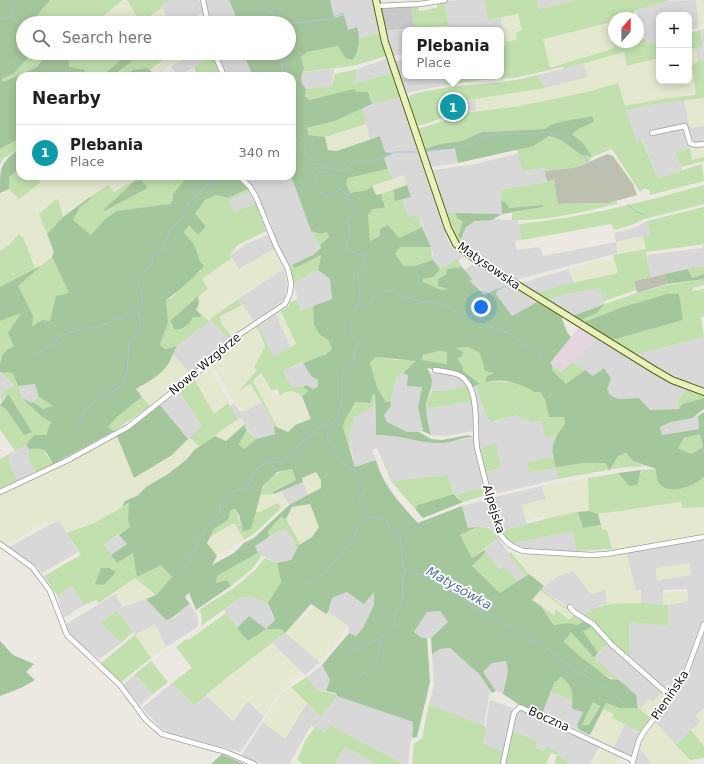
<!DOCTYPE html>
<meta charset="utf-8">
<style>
body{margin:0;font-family:"DejaVu Sans",sans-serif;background:#f6f6f6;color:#202124}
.controls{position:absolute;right:12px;top:12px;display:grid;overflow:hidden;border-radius:8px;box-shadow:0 2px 10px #0003}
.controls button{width:36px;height:36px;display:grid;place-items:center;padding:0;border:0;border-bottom:1px solid #e0e0e0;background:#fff;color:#202124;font:20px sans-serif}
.compass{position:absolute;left:608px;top:12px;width:36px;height:36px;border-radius:50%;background:#fff;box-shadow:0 2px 10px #0003;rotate:21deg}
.you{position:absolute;left:481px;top:307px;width:14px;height:14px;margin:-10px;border:3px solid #fff;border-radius:50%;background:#1a73e8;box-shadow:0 0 0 6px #1a73e833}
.badge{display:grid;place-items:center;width:26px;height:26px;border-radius:50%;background:#db2777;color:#fff;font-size:13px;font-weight:700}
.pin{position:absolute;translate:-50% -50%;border:2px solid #fff;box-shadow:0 1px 4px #0006}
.popup{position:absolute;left:402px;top:27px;width:102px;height:52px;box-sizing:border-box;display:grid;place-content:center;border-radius:8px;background:#fff;filter:drop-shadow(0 1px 3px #0005);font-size:13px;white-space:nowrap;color:#757577}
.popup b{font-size:15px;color:#202124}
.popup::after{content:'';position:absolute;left:50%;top:100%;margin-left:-8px;border:8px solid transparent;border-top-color:#fff}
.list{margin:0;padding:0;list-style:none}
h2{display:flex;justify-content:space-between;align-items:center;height:52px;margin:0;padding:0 16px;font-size:17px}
h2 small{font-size:13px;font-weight:400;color:#757577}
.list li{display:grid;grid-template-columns:26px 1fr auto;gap:12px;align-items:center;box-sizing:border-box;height:56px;padding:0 16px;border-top:1px solid #e0e0e0}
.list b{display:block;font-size:15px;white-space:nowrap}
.list p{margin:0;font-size:13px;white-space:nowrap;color:#757577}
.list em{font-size:13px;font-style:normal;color:#757577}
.icon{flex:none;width:22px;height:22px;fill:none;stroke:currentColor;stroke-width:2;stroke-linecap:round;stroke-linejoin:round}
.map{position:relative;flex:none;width:704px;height:764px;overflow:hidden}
.search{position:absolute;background:#fff;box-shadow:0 2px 10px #0003;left:16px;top:16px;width:280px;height:44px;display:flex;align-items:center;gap:10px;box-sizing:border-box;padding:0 14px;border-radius:22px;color:#757577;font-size:15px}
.panel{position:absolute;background:#fff;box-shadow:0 2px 10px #0003;left:16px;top:72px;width:280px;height:108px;border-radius:12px}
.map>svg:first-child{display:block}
.residential{fill:#d9d8d8;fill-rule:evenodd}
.industrial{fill:#e4d5df}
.religious{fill:#c9c9c9}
.construction{fill:#bdbfaf}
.farmland{fill:#e4e8cf}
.grass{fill:#c1e0ad;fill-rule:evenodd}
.forest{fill:#a4c69c;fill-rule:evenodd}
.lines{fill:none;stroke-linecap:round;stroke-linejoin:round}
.stream{stroke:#a7c5d4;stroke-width:1}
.street-casing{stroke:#9f9f9f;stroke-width:6}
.secondary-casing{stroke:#526311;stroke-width:8}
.street{stroke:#fff;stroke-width:4.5}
.secondary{stroke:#e8f1bb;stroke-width:6}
.labels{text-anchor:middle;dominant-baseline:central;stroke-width:3.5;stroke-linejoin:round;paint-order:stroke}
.street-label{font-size:12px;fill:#1b1b1b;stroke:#fff}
.water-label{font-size:13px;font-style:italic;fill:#54719e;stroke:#fff}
</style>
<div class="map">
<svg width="704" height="764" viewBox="0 0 704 764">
<rect width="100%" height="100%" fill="#ece9e2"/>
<!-- residential -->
<g class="residential">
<path d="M169 0H199L204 12 183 23H171L160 5Z"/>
<path d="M204 0H229L235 14V23H210Z"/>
<path d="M330 0H374L379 33 360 38 357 27 348 30 334 18Z"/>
<path d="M458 0H484L488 20 501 18 505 42 501 43V30H405V54L393 56 386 31 449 26 444 2Z"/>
<path d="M537 0H576L539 9Z"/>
<path d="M696 0 699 27 689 31V15H659V41L647 45 636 10 667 1Z"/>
<path d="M704 29V60L698 61 695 48 703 46 700 30Z"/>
<path d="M179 53H213L214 56 178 76 171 66 182 60Z"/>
<path d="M216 53H243L253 76H225Z"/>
<path d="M386 59 392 73 351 84 356 78 357 69Z"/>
<path d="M405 59V74L400 75 395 61Z"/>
<path d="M583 64 588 77 556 86 545 88 537 75Z"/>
<path d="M334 69 332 86 306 89 302 85 301 75 302 72Z"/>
<path d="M412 76H443L446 85 406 93 401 78Z"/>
<path d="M400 97 447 238 450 245 464 257 440 269 433 260V252L418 215 409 217 402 199 410 197 404 176 393 179 384 158 392 153 385 152 380 136 370 139 366 124 363 108 377 102Z"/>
<path d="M475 99 476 110 445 117 442 104Z"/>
<path d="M684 100 690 128 704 126V142L692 143 685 129 690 148 675 152 682 170 658 178 643 140 637 142 625 111 655 104Z"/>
<path d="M456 148 458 163 431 167 427 152 433 150 445 151Z"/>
<path d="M519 153 522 171 545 168 547 181 500 190 502 214 447 213 433 170 476 164Z"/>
<path d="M246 176H291L311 231 322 248 313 255 289 267 278 246 270 220Z"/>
<path d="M249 192 256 204 234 212 229 200Z"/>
<path d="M482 219 518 220 522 240 515 241 517 250 540 247 543 256 616 242 614 233 634 228 647 221 650 235 616 242 618 253 515 280 484 262 461 246 459 242 466 227 469 224Z"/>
<path d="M268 235 274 249 239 269 230 255 248 243Z"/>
<path d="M704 244V266L651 277 647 255 702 248Z"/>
<path d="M475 263 513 287 537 302 512 316 496 294 497 288 484 295 470 281 472 279 464 270Z"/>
<path d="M284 269 287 287 285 299 254 321 238 299Z"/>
<path d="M569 269 574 283 537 293 521 283Z"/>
<path d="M318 270 330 279 332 300 301 311 293 283Z"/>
<path d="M599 288 605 304 573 316 546 300 567 294Z"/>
<path d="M276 314 291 347 273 358 259 325Z"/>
<path d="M210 319 230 340 211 353 189 373 172 354 177 346Z"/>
<path d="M704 337V388L680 379 635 355Z"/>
<path d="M597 339 666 380 687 390 677 401 679 409 650 410 639 398 618 399 610 395 607 389 593 376 572 362Z"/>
<path d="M303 363 312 377 318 380V387L313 389 306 385 303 387H292L283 372 289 368Z"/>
<path d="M442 372 455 375 463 380 466 386 442 391H432L430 373Z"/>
<path d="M0 373 14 386 3 391 0 402Z"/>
<path d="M403 373 408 375 422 387 418 407 423 430 418 433 407 432 387 422 384 415 391 406 393 384 396 376Z"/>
<path d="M36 384 39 397 32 403 22 398 18 386Z"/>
<path d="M476 385 484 411 495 422 516 415 531 422 542 421 555 437 552 457 527 462 530 472 556 468 558 479 491 495 486 472 501 468 478 449 476 435 477 409 471 387Z"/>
<path d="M179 391 202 426 188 439 160 405Z"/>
<path d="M472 401 474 416 473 431 446 436 431 435 426 409Z"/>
<path d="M262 402 274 426 275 434 256 439 244 425 243 420 238 419 230 406 234 403 240 412 245 411Z"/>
<path d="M374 406 376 435H388L414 440 444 443 474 437 485 487 455 495 448 475 391 481 377 448 372 450 376 460 355 467 349 435 355 417Z"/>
<path d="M697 413 700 429 662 435 660 427 671 422 692 418Z"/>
<path d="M26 445 29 449V461L36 473 18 481 7 461 9 454Z"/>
<path d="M303 482 308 495 289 505 281 491Z"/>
<path d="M542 486 546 499 522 505 527 524 500 531 491 498Z"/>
<path d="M488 499 496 528 494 531 489 527 469 528 462 506Z"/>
<path d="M59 520 78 552 42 573 36 566 9 547Z"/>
<path d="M284 529 290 534 297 549 291 560 277 563 258 553 254 546Z"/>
<path d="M573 531 576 551 526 550 515 547 511 544Z"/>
<path d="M119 535 127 544 111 555 104 544Z"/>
<path d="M498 538 525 576 519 582 504 567 500 570 484 550Z"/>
<path d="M704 538V618L696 635 682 675 671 694 630 660 629 622 669 626 668 605 688 601 687 589 663 590V605L641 603V590H636L626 553ZM656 568 691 575 657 580Z"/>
<path d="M574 571 591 594 605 590 607 604 599 606 582 616 572 606 569 608 541 589 558 576Z"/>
<path d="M72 586 84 605 64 618 57 595Z"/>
<path d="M374 591V605L363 628 356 636 349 633V628L347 625 328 612 332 598 347 592Z"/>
<path d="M115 594 123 607 146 599 166 619 175 618 183 608 190 604 198 618V624L196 628 166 647 155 624 135 635 117 611 101 622 121 643 99 659 74 639 65 625Z"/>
<path d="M249 596 268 603 272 616 275 620 266 629 249 616 237 628 224 610 240 598Z"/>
<path d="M440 611 448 622 431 638H423L414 632 427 612Z"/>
<path d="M704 632V708L696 716 701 721 676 745 655 722 676 696 690 672Z"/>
<path d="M285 633 320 662 305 675 272 644Z"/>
<path d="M609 643 662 692 654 702 649 699 640 710 635 695 594 658Z"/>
<path d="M450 648 480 675 490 690 484 726 429 704 434 685 432 654 440 649Z"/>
<path d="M506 661 508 671 503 694 496 691 483 672 492 663Z"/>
<path d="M322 665 330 680 326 691 317 690 307 677Z"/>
<path d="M135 674 153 694 140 705 123 685Z"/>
<path d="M172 683 194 706 207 696 233 721 248 701 264 717 240 752 170 733 163 730 142 708Z"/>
<path d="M551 692 572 701V709L584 712 577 725 579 730 542 714Z"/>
<path d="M337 696 413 722 408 764H404L330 725 325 732 311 726 289 764H261L242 756V754L263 722 285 739 307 703 321 717Z"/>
<path d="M490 700 513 708 504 752 483 744Z"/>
<path d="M523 709 600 746 590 764H570L557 755 559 752 544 751 536 748 512 731 515 712Z"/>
<path d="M625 723 641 732 633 755 630 756 613 750Z"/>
<path d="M345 747 374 763V764H335Z"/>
<path d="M640 749 653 764H635Z"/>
</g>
<!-- industrial -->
<path class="industrial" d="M579 327 597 339 561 372 550 363Z"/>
<!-- religious -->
<path class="religious" d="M412 6 414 28 383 31 378 7Z"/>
<!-- construction -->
<g class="construction">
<path d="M607 154 613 156 633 184 637 195 609 203 557 204 554 180 547 181 545 171 580 166Z"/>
<path d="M665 274 667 284 637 293 634 281Z"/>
</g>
<!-- farmland -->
<g class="farmland">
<path d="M122 0H127L140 22 162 8 171 23H100V19Z"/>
<path d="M696 0H704V26L699 27Z"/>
<path d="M518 13 523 30 516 40 505 42 501 18Z"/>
<path d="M609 23 611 41 615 48 550 68 542 39Z"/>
<path d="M695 48 698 61 697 95 667 98 625 106 618 83 591 91 520 106 476 110 475 99 545 88 588 77 583 64 624 52 627 66 659 58V81H689V50Z"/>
<path d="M173 53H179L182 60 168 67 157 76 150 70Z"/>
<path d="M704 98V126L690 128 684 100Z"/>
<path d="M366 124 370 139 337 151 328 150 325 137Z"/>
<path d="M704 146V157L692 161 690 148Z"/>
<path d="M404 175 407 185 376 196 372 186Z"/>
<path d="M36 176H142L113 192 108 186 63 217 58 199 54 201 39 214 54 252 52 257 35 269 24 239 19 234 9 245 0 251V193L9 189 19 199 40 183Z"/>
<path d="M643 236 646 249 618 253 616 242Z"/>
<path d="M274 249 284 269 232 301 209 321 196 310 199 304 198 296 208 289 202 279 232 258 239 269Z"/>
<path d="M602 259 606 262 614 259 618 273 574 283 569 269Z"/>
<path d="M242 305 254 321 232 337 221 323 219 316Z"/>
<path d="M281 311 296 344 291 347 276 314Z"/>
<path d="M256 326 261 334 265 347 257 370 240 390 250 384 262 402 245 411 240 412 212 364 240 341 244 334Z"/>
<path d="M172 354 191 374 150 406 136 390 164 369 170 361Z"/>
<path d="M208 366 229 401 214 414 193 377Z"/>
<path d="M261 373 273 395 295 391 302 396 311 419 295 425 288 432 277 427 253 383Z"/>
<path d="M238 419 243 420 244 425 225 441 215 436Z"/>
<path d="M117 436 134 478 189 438 200 446 168 474 146 487 137 496 125 501 122 507 94 523 67 533 59 520 49 525 46 522 6 545 0 540V494L54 469Z"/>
<path d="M316 472 321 480V488L308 495 302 478Z"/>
<path d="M588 478 589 511 549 518 544 516 526 520 522 505 546 499 542 486Z"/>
<path d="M281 491 288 503 281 508 278 503 259 512H255L261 495 274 494Z"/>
<path d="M681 502 683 508 704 507V534L651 543 622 549H612L607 530H602L598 514Z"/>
<path d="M310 504 319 526 312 537 300 544 286 519 292 507Z"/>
<path d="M232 524H235L244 540 217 556 206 543 210 537Z"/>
<path d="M626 553 636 590H641V603L607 604 605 590 591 594 573 571 558 576 544 586 529 574 514 555Z"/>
<path d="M690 563 691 575 657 580 656 568Z"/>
<path d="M135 578 156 595 123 607 115 594Z"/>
<path d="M541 591 564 606 574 614 569 620 556 614 555 616 532 600Z"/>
<path d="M687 591 688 601 663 605V593Z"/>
<path d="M314 607 325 614 328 612 347 625 341 637 320 662 285 633 296 621 302 620Z"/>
<path d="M155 624 166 647 151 658 135 635Z"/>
<path d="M272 643 300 670 296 672 298 676 290 681 291 683 276 696 264 717 248 701 233 721 207 696 225 679Z"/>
<path d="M291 687 307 703 285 739 263 722 279 696Z"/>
<path d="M662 692 667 698 651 718 640 710 649 699 654 701Z"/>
<path d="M703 708 704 709V746L691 730 701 722 696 716Z"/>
<path d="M603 709 614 714 613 718 625 723 613 750 590 735Z"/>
<path d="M655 722 690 760 688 764H653L640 749 644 738Z"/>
<path d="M602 748H603L621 757 616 764H592Z"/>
</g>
<!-- grass -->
<g class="grass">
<path d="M50 0H122L95 23H31Z"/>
<path d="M127 0H169L161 5 162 8 140 22Z"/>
<path d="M484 0H537L539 9 576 0H671L636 10 634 12 635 18H614V42H618L621 46 631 42H638V40L645 38 647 45 659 41V58L627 66 624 52 564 69 563 67 513 78 481 80 446 85 443 76H501V46L506 45 505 42 516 40 517 32 522 30 518 14 488 20ZM608 23 611 41 615 48 550 68 543 39Z"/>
<path d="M444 2 449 26 414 28 412 6H418L419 11 437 8V4Z"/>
<path d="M700 30 703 46 689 50V33Z"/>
<path d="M379 33 386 56 353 66 302 72 304 69 301 57 306 52 338 46 345 58 359 49 360 38Z"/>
<path d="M33 53H47L37 67 3 82 2 79 13 74Z"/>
<path d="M72 53H116L121 60 102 76H83L84 70 69 67V57Z"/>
<path d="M134 53H172L150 70 147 68 134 70 126 76H112L131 62 133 58 129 57Z"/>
<path d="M214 56 222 76H197L194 67Z"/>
<path d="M704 60V98L655 104 626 111 637 142 642 140 658 178 702 164 704 181 650 195 649 190 644 189 640 192 612 149 592 157C586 170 558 169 545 171V168L522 171 517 149 534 146 549 136 561 140 581 155 591 157 584 144 572 134 578 127 589 125 592 116 545 129 482 132 462 141 440 144 425 149 418 129 462 115V113L520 106 591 91 618 83 625 106 667 98 696 95 692 66 698 61Z"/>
<path d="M357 69 356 78 352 84 392 73 400 97 372 104 368 92 326 96 309 100 305 97 306 89 332 86 335 74Z"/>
<path d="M537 75 545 88 442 104 445 117 422 125H417L408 97C416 92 428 91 438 89 471 83 505 85 537 75Z"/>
<path d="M363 108 366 124 325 137 309 135 307 128 335 121Z"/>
<path d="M20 138V148L4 158 0 164V149Z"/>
<path d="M690 148 692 160 704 157V161L681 167 675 152Z"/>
<path d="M20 168V176H36L40 183 19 199 9 189V177Z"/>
<path d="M388 169 393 179 372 186 367 190 350 193 346 183 348 178Z"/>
<path d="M142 176H188L173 194 174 200 170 204 104 220 91 235 73 220 80 207 91 199 90 197 108 185 114 192ZM148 188 106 211 104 209 117 198Z"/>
<path d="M554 180 558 204 609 203 617 200V204C582 212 547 221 512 220V213L543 207V205L508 208 505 202 501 201 500 190Z"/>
<path d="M704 185V204L644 219 634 224 615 230 611 224 522 240 519 224C582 218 643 202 704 185Z"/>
<path d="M250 188 249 192 229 200 234 212 256 204 266 231 238 245 230 255 232 258 202 279 208 289 192 301 170 321 171 326 179 330 186 327 193 317H200L202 315 209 321 177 346 164 349 160 345 168 322 166 300 172 298 188 280 201 271 194 244 184 232 189 225H206L195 214 205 200 217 195 228 198Z"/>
<path d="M393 190 394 197 402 199 409 217 418 215 422 227 399 238 388 225 380 236 370 241 368 215 373 209 385 208 381 194Z"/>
<path d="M58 199 63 217 47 234 39 214 54 201Z"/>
<path d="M704 207V244L646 252 651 277 634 281 636 290 604 301 599 288 567 294 546 300 537 293 559 286 618 273 613 255 646 249 643 236 650 235 647 221Z"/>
<path d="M447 213H455L458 219 463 221 458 236 461 239 459 242Z"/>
<path d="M311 231 320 234 327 232 329 237 320 245Z"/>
<path d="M19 234 24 239 35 269 0 287V251L9 245Z"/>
<path d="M400 247H431L433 260 414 266H404L395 254Z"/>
<path d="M321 254 318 270 293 283 289 267 292 265 295 268Z"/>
<path d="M52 257 69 293 53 307V314L50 321 32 328 17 285Z"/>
<path d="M458 259 462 267 447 269 450 289 441 290 422 282 423 279 434 277 440 269Z"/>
<path d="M704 266V274L692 278 688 269Z"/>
<path d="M704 279V285L693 288 692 291 704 289V316L701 317 704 337 635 355 612 340 683 320 681 310 620 308 584 322 581 320 597 313 605 304 637 293 667 285Z"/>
<path d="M238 299 242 305 220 316 221 323 232 337 230 340 210 319Z"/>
<path d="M297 299 301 311 313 306 314 325 320 335 328 340 332 349C318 361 298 361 283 372L292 387H303L308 391 302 396C294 390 288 390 280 395L277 389 272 391 261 373 253 381 277 427 274 426 262 402 250 384 239 391 257 370 254 367 265 347 261 334 256 326 259 325 273 357 296 344 281 311 289 306V303Z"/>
<path d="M22 312 14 323V347L7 350 0 358V321Z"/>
<path d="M468 347 480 353 483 362 494 373 487 376 486 383C497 379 532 384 540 393 546 399 547 409 549 417H564L565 424 555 437 553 436 545 437 542 421 531 422 516 415 491 422 484 411 476 385 480 384 463 371V367L457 358 456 348Z"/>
<path d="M439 351 447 352 448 364 422 360 423 355Z"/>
<path d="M376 357 397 360H417C410 366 404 373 396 377L391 401 386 402 377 387 370 363Z"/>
<path d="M572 362 585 370 566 384 552 370V365L561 372Z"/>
<path d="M0 372 14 373 22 398 42 417 51 422 46 435H34L26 445 15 451 0 430V405L6 409 24 435 32 431 5 396 0 403 3 391 14 386Z"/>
<path d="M193 377 214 414 228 403 238 419 200 446 189 438 202 426 179 391Z"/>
<path d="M466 386 472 401 426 409 428 399 432 391H442Z"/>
<path d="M687 390 704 396V398L682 404 679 409 677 401Z"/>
<path d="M372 394 375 395 374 406 355 417 349 435 352 454 343 427 345 420 357 402 369 403Z"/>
<path d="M39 397 54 407 43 409 33 402Z"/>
<path d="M142 397 150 406 114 431 108 427 117 417Z"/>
<path d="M247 430 256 439 244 449 239 444Z"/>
<path d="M700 434 703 447 691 454 678 448 684 438Z"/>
<path d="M496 443 501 468 485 472 478 449Z"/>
<path d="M41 447 53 464 36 473 29 461V449Z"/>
<path d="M626 453 633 461 645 466C616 467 587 474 558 479L556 468 529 472 527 462 552 457 557 467 585 463H607L609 471 618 456Z"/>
<path d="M9 454 8 461 18 481 0 491V459Z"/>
<path d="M292 469 296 480 274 490V494L261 495C266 478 275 472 292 469Z"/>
<path d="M656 469V477L702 479 704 477V507L683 508 681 502 598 514 589 511 588 478 618 473 629 486 642 472 641 470Z"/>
<path d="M448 475 454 494 417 505 416 510 391 481Z"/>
<path d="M485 487 486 495 463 502 455 495Z"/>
<path d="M130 503V527L104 544 117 563 133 553 161 565 172 577 156 595 135 578 99 603 96 600 84 605 72 586 57 595 44 576 81 555 67 533 94 523Z"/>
<path d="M278 503 281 508 255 533 244 540 235 524H232L210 537 214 529 229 519 230 511 235 509 243 530 251 529 255 512H259Z"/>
<path d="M578 512 583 528 601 525 602 530H607L612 549 576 551 573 531 511 544 500 531 549 518Z"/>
<path d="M281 517 286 519 300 544 297 549 290 534 284 529 269 537 268 531Z"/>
<path d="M477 527C487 527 493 527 498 538L472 558 460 535Z"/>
<path d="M486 552 500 570 504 567 519 582 500 593 472 566Z"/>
<path d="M511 552 529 574 525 576 508 554Z"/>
<path d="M258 553 262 555 252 569 231 586 227 580 216 583 217 576Z"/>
<path d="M265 558 277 563 281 582 268 603 249 596 240 598 201 626 202 620 200 609 234 588 254 571Z"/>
<path d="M541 589 584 621 577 625 568 623 555 625 541 606 555 616V609L569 620 574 615 541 591Z"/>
<path d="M641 603 668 605 669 626 629 622 630 660 582 616C605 601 614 604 641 603Z"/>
<path d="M117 611 133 632 121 643 101 622Z"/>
<path d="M226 613 248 641 266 629 281 628 285 633 225 679 194 706 172 683 192 668 176 647 185 640 190 639Z"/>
<path d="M590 625 609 643 598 653 582 631 590 628Z"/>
<path d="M571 632 594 658 619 680C602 677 577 654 564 642Z"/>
<path d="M135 635 151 658 120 683 101 663Z"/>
<path d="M151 661 168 682 153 694 135 674Z"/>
<path d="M307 677 317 690 336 694 337 696 321 717 291 687Z"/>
<path d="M559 677C571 684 573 687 572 701L551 692 555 680Z"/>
<path d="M593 702 600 705 589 725H582Z"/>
<path d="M606 703 620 708H638L651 718 641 732 612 718 614 714 603 709Z"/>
<path d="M429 704 484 726 486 730 483 744 504 752 502 764H412L414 744 422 738Z"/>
<path d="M330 725 404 764H405H376L345 747 335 764H303L297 760 305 741 315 727 325 732Z"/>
<path d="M691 730 704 746V758L690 760 676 745Z"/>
<path d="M512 731 537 742 536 748 544 751 546 747 559 752 557 755 570 764H554L557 755 551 753 546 764H505Z"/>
</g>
<!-- forest -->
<g class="forest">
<path d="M0 0H50L31 23H23V53H33L13 74 2 79 3 82 37 67 47 53H72L69 57V67L85 70 83 76H20V138L0 149Z"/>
<path d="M229 0H330L334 18 344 15 348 30 357 27C361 40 360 48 353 60L345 58 338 46 307 52 301 57 304 69C300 77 300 83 306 89L305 96 309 100 354 89 357 92H368L372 104 335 121 307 128 309 135 325 137 328 150 337 151 380 136 385 152 393 153 384 158 388 169 348 178 346 183 350 193 367 190 372 186 376 195 381 194 385 208 373 209 368 215 370 241 380 236V229L388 225 399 238 422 227 431 247H400L395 254 404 266H414L433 260 440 269 434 277 423 279V282L441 290 448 289 438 286V279L446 275 447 269 462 267 472 279 470 281 484 295 498 288 496 294 512 316 537 302 561 316 567 332 571 337 550 363 552 365V370L566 384 585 370 593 376 604 368 611 379 607 389 610 395 618 399 639 398 650 410 679 409 682 404 704 398V409L692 418 671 422 660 427 662 435 699 429 698 416 704 412V477C688 490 655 500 656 469L633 461 626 453 618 456 609 471 606 463H585L556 467C549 448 553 439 565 424L564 417H549L545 400 540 392H534L532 390C518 383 501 377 485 383L487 376 494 373 485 371 480 353 468 347 456 348 463 352 461 357 457 358 463 367V371L480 384 471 387 465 375 427 368C439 386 425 394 426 410 427 418 429 427 431 435L422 431 423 430 418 407 422 387 407 386 408 375 403 373 416 361 376 357 370 363 377 387 386 402 391 401V406L384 415 387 422 407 432H419L431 439 442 440 468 435 474 437C463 437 453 442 443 443 420 444 398 434 376 435L375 395 373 394 370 403 356 402 345 420 343 427 355 467 376 460C382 484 401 505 418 523L462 506 468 528 477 527 460 535 472 558 484 550 486 552 472 566 500 593 529 574 544 586 532 600 541 606 554 625 568 623 577 625 584 621 590 625V628L583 631 598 653 594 658 571 632 564 642 582 658 610 679 619 680 636 695 638 708H620L606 703 590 735 579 730 577 725 583 712 572 709C572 693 575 686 560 677L557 681H555L542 714 518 704 503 694 508 671 506 661 492 663 483 672 496 691 492 693 480 675 450 648 440 649 432 654 431 638 448 622 440 611 427 612 414 632 422 638H427L430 682 417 737 412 738 413 722 337 696 336 693 326 691 330 680 322 665 349 633 356 636 363 628 374 605V592L364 604 347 592 332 598 328 612 326 614 311 604 285 633 281 629H266L248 641 237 628 249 616 266 629 275 620 268 603 281 582 277 563 291 560 299 545 312 537 319 527 310 504 292 507 286 519 281 517 268 531 269 537 255 546 258 553 217 576 216 583 227 580 231 586 196 610 189 593 185 597 190 604C180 609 177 617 166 620L146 599 156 595 172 577 161 565 137 577 133 553 117 563 111 555 127 544 119 535 130 527 128 520 129 503 122 507 125 501 137 496 146 487 168 474 187 459 194 450 215 436 226 441 244 425 247 430 239 444 244 449 256 439 275 434 274 426 288 432 295 425 311 419 302 396 308 391 303 387 306 385 313 389 318 387V380L312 377 303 363 326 354 332 349 328 340 320 335 314 325 313 306 332 299 330 279 318 270 321 255 295 268 292 265 313 255 321 248 320 245 329 237 327 232 320 234 311 231 291 176 292 76H253L243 53H289V23H235V14ZM439 351 447 352V364L422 360 423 355ZM700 434 703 447 691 454 678 448 684 438ZM292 469 296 480 274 491V494L303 482 302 478 316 472 321 480V488L289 505 254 538 244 543 234 553 212 565 217 556 207 543 214 529 229 519 230 511 235 509 239 515 243 531 251 529 263 486 277 472ZM593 702 600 706 589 725H582Z"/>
<path d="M129 57 133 58 131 62 112 76H102L122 59Z"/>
<path d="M147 68 157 76H126L133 70Z"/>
<path d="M592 116 594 121C587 127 579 126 572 134L584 144 592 157 581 155 561 140 549 136 534 146 458 163 455 148C446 151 436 149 427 152L425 149 440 144 462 141 482 132 545 129C555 120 578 120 592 116Z"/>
<path d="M20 148V168L9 177V189L0 193C0 165 0 164 20 148Z"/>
<path d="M188 176H234L250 188 228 198 217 195 205 200 195 214 206 226 198 235 189 225 184 232 194 244 200 262 204 266C201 271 171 298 166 300L168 322 160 345 165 349 177 346C173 352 172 358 169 363 161 375 148 382 136 389L142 397 117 417 108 427 114 431 53 464C45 450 46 447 29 449L26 445 34 435H46L51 422 42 417 22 398 32 403 33 402 43 409 53 406 39 397 35 384 18 386 13 373 0 372C0 358 0 353 14 346L8 333 21 313 0 321V287L42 265 18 286 33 316 32 327 42 320 50 321 56 296 69 293 52 257 54 252 47 234 63 217 90 197 91 199 80 207 73 220 91 235 104 220 117 211 170 204 173 200V194Z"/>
<path d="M141 180 148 188 105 211 104 209 134 182Z"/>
<path d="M407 185 411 197 395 201 393 190Z"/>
<path d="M501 201 505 202 509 208 543 205V207L502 214 492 220 475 221 466 227 461 239 458 236 463 221 458 219 455 213 502 214Z"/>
<path d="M688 269 692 278 704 274V279L667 284 665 274Z"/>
<path d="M667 294H679L683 320 612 340 584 322 620 308Z"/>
<path d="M198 296 199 304 196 310 202 315 200 317H193C189 325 183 331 174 329L170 321Z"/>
<path d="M605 304 597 313 581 320 573 316Z"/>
<path d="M217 349V353L191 374 189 373Z"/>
<path d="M8 394 32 432 24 435 6 409 0 405Z"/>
<path d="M160 405 188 439 172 455 134 478 117 436Z"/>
<path d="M641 470 637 485 629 486 618 473Z"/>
<path d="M454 494 457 498 463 502 423 518 416 510 417 505Z"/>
<path d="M589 511 598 514 601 525 583 528 578 512Z"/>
<path d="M101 568H109L116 572 104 585 95 584Z"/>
<path d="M0 641 13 655 34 664 26 672 35 680 21 688 0 696Z"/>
<path d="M222 754 244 764H211Z"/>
</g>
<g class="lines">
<!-- stream -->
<g class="stream">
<path d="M259 0 264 7 274 14 275 23"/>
<path d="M0 18H7L12 14 13 5 17 0"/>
<path d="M289 24 328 19 344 13"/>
<path d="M279 53 283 60 282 76"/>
<path d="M292 132 296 140 305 147V155L312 163 329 167V170L325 172H320L316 176C315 183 320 201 332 195 334 194 337 191 339 189L346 193 357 213 347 221 350 231 346 246 353 252 364 256 365 261 358 274 360 297 355 313 351 318 350 333 358 344 353 351 355 360 353 364 345 367 342 373V397L339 414 328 432 327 438 345 466 356 471 363 487 365 489 358 499 360 503 366 506 367 518 376 516 387 520 389 528 400 537 403 566 406 570 414 573 421 574 434 580 485 614C493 615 499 617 503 625 513 626 518 633 528 634L533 641 541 643 567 665 609 690 623 703"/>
<path d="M425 151C437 147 448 150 461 147 471 145 479 138 489 135 504 132 517 133 532 134 539 134 546 132 553 133 571 136 580 151 590 164L600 163 623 194"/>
<path d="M331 169 334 168 340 171 350 167 352 163 364 160 373 161 396 152H418"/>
<path d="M628 205 636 212 644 214 647 218"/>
<path d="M357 304 363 306 369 304 374 295 379 291H395L404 297 424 302 437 301 458 312 485 320 491 327 514 335 523 345 538 351 540 358 545 362"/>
<path d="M474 316C483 299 491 290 510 285"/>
<path d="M34 355 53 344 57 338 65 334 91 327H99L131 313H138"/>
<path d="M78 426 85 411 96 401 119 388 123 381 127 372 129 345 137 335 140 327 139 313 143 305 139 282 146 269 152 263 153 255 162 251 171 229 184 217 188 204 206 186 225 176"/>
<path d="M178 581 205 528 219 514 221 504 227 501 233 492 248 486 257 468 273 461 280 462 291 456 304 439 314 434 318 428 331 424"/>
<path d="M307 584 327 571 355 536 358 525 363 519 367 518"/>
<path d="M345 655 351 650 375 640H379"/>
<path d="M359 677C365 672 374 667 377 659 385 644 372 637 395 625L396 613C408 602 398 584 406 570"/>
</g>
<defs>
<g id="street">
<path d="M203 0 208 23"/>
<path d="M377 6 420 4 445 0"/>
<path d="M214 53 224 76"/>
<path d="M652 133 685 126 690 143 695 145 704 144"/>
<path d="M435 370C443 371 452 372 459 375 481 386 474 428 477 448L498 531C505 542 511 547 523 551L591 555 607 554 704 537"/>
<path d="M0 492 68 460 128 427 209 363 237 336 285 304 290 293 291 283 288 269 276 246 256 197 250 187 239 176"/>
<path d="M0 544 32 567 50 591 67 635 120 685 146 720 162 734 226 752 254 764"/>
<path d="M570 607 574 612 593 624 612 645 671 697"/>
<path d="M503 764 514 713 520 707 633 760"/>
<path d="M632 764 639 740 645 730 671 697 686 673 704 624"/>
</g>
<path id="secondary" d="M376 0 385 42 448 228 456 244 471 256 653 369 672 380 704 392"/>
</defs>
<!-- street casing -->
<use href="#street" class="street-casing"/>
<!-- secondary casing -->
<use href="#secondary" class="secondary-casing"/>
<!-- street -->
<use href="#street" class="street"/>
<!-- secondary -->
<use href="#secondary" class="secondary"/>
</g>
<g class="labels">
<!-- street labels -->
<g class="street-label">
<text transform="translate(489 266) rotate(35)">Matysowska</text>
<text transform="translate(205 364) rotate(-40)">Nowe Wzgórze</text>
<text transform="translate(494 509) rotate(73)">Alpejska</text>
<text transform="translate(670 695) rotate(-56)">Pienińska</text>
<text transform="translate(549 719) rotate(24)">Boczna</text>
</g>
<!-- water labels -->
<g class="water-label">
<text transform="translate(459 588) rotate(30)">Matysówka</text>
</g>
</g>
</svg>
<div class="controls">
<button>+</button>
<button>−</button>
</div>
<svg class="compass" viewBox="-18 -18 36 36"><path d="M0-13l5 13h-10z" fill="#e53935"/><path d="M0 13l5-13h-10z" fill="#757577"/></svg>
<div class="you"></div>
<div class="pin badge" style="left:453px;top:107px;background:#0f9aa8">1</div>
<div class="popup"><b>Plebania</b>Place</div>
<div class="search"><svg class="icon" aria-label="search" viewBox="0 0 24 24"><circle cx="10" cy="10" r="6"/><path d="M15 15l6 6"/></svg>Search here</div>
<section class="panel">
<h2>Nearby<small></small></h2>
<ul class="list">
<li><span class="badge" style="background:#0f9aa8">1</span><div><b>Plebania</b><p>Place</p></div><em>340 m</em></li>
</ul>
</section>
</div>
